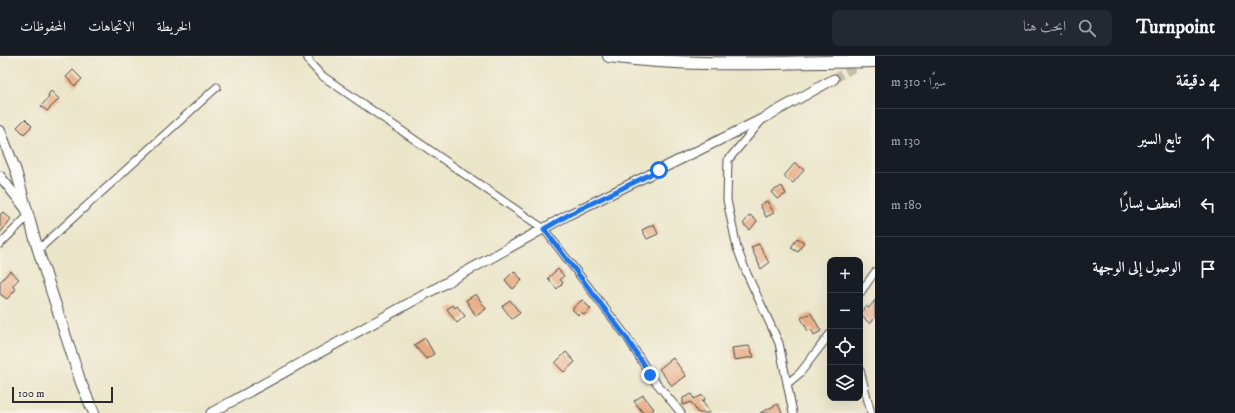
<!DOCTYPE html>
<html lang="ar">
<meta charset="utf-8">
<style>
body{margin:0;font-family:"IM FELL DW Pica",Amiri,serif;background:#242831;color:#f1f3f6;direction:rtl}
.controls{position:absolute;right:12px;bottom:12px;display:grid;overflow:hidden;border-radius:8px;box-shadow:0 4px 16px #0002}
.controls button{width:36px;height:36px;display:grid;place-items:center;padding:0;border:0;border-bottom:1px solid #363941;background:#171b24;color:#f1f3f6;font:20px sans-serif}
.scale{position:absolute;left:12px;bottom:10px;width:101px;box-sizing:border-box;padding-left:4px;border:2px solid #2b2b2b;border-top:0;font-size:11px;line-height:14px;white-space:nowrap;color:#2b2b2b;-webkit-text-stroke:3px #f7f3e8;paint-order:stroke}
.stop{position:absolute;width:12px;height:12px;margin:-9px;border:3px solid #1a73e8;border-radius:50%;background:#fff}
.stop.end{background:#1a73e8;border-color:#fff;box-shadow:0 1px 4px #0008}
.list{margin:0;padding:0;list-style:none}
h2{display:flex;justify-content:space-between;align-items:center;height:52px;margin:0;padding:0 16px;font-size:17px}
h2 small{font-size:13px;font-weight:400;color:#9ea1a6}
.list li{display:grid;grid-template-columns:26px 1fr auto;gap:12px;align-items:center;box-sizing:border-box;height:64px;padding:0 16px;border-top:1px solid #363941}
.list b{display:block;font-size:15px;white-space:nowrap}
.list em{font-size:13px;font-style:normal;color:#9ea1a6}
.icon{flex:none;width:22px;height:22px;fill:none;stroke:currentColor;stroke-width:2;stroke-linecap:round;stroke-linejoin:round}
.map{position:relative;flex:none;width:875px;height:357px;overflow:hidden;direction:ltr}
header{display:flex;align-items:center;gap:24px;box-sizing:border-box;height:56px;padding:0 20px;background:#171b24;border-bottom:1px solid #363941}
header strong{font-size:19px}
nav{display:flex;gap:22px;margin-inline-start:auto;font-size:14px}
.search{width:280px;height:36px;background:#242831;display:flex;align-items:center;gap:10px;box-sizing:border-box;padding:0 14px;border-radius:8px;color:#9ea1a6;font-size:15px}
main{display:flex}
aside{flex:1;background:#171b24}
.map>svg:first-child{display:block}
.building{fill:#e8aa82}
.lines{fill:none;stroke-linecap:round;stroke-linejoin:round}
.tertiary-tunnel{stroke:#c5c0a9;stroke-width:9;stroke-dasharray:9 4.5;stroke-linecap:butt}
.minor-casing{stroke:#484743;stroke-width:9}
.tertiary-casing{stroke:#484743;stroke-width:11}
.secondary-casing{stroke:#484743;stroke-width:12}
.trunk-casing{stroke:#484743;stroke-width:14}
.minor{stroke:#fff;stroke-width:7}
.tertiary{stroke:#fff;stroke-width:9}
.secondary{stroke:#fff;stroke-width:10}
.trunk{stroke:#fff;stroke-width:12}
.route{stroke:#1a73e8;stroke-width:5}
</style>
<header>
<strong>Turnpoint</strong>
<div class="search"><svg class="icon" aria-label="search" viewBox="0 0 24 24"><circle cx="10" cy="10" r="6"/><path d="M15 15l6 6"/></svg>ابحث هنا</div>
<nav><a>الخريطة</a><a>الاتجاهات</a><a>المحفوظات</a></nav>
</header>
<main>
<aside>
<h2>4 دقيقة<small>سيرًا · 310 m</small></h2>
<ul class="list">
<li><svg class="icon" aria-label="ahead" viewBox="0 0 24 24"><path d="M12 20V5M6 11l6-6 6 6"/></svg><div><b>تابع السير</b></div><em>130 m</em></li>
<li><svg class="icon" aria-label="left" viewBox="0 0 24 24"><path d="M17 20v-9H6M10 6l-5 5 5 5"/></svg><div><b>انعطف يسارًا</b></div><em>180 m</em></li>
<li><svg class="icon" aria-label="arrive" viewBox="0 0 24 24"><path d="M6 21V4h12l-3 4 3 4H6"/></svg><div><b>الوصول إلى الوجهة</b></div></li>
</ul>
</aside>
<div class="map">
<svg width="875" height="357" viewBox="0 0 875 357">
<rect width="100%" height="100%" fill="#f7f3e8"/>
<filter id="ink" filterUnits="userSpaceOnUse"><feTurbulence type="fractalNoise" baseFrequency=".025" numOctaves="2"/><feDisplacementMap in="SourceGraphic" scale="8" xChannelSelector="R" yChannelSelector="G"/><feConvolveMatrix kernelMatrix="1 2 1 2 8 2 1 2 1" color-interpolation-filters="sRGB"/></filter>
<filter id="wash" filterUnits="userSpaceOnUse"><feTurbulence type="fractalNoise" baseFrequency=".012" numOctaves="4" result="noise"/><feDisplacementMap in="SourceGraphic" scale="16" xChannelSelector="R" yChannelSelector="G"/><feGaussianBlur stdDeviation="0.9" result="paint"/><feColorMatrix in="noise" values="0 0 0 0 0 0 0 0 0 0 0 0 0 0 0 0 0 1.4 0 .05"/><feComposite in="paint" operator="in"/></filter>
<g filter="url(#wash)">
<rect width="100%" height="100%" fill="#ebe5c9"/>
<g id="blocks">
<!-- building -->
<g class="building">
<path d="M73 14 82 23 75 30 66 21Z"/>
<path d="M51 35 59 43 47 55 41 50 49 41 48 39Z"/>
<path d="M25 63 32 70 24 78 17 71Z"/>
<path d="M795 107 804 114 793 127 784 120Z"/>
<path d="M782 130 786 138 777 143 771 136Z"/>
<path d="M767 145 774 157 766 161 760 149Z"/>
<path d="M3 156 11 163 0 177V159Z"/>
<path d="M750 159 757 165 750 174 743 168Z"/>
<path d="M654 168 658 178 647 183 642 174Z"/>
<path d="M797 182 804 186 798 196 791 192Z"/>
<path d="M759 188 769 207 761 213 751 191Z"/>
<path d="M558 213 564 220 560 223 563 227 557 233 548 222Z"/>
<path d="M10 215 19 223 12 230 16 233 7 243 0 238V226Z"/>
<path d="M514 215 522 224 513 233 505 224Z"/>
<path d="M476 238 486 253 476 260 466 244Z"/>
<path d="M510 244 520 257 512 263 502 250Z"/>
<path d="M582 244 591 253 584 259 581 256 578 259 572 253Z"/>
<path d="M875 244V262L870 268 860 258 866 250 869 252Z"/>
<path d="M453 249 455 252 457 250 465 260 457 267 447 253Z"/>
<path d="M811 257 821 275 814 279 811 273 808 275 801 262Z"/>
<path d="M425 282 434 298 426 303 414 289Z"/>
<path d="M749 290 754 301 734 304 732 292Z"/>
<path d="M566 296 575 306 564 316 555 307Z"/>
<path d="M673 302 686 320 672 330 659 313Z"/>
<path d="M692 338 694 343 703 339 705 344 702 345 710 357H698L691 346 683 349V342Z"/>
<path d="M643 339 654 353 649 357H643L634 345Z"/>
<path d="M778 348 782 357H760Z"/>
</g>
</g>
</g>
<g filter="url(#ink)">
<use href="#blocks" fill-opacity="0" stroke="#484743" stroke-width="1"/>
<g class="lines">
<!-- tertiary-tunnel -->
<path class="tertiary-tunnel" d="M834 23 863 6"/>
<defs>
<g id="minor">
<path d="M307 0 310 7 321 19 544 173 627 281 650 319 681 357"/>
<path d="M762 64 728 104 727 144 737 192 747 218 779 287 793 357"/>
<path d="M0 188 28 160"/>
<path d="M38 194 217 31"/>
<path d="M860 237 875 216"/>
<path d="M860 314 871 357"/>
<path d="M788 327 800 317 830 278"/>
</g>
<g id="tertiary">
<path d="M0 120 25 152"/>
<path d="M211 357 570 158 764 62 834 23"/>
</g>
<path id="secondary" d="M0 75 16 115 38 194 81 327 94 357"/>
<path id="trunk" d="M609 0C697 12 786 6 875 5"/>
</defs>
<!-- minor casing -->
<use href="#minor" class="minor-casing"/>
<!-- tertiary casing -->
<use href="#tertiary" class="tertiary-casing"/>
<!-- secondary casing -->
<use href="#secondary" class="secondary-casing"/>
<!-- trunk casing -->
<use href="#trunk" class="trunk-casing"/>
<!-- minor -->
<use href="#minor" class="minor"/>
<!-- tertiary -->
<use href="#tertiary" class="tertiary"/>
<!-- secondary -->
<use href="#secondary" class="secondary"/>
<!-- trunk -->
<use href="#trunk" class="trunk"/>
</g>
</g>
<g class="lines" filter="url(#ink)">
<!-- route -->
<path class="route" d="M650 319 626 281 544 173 570 158 659 114"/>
</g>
</svg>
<div class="controls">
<button>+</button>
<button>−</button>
<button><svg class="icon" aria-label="locate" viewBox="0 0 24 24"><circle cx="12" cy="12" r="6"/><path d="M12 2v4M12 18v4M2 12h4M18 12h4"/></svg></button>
<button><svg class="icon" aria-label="layers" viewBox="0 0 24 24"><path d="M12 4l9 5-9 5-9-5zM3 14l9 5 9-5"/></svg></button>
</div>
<div class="scale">100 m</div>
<div class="stop" style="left:659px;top:114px"></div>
<div class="stop end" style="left:650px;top:319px"></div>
</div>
</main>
